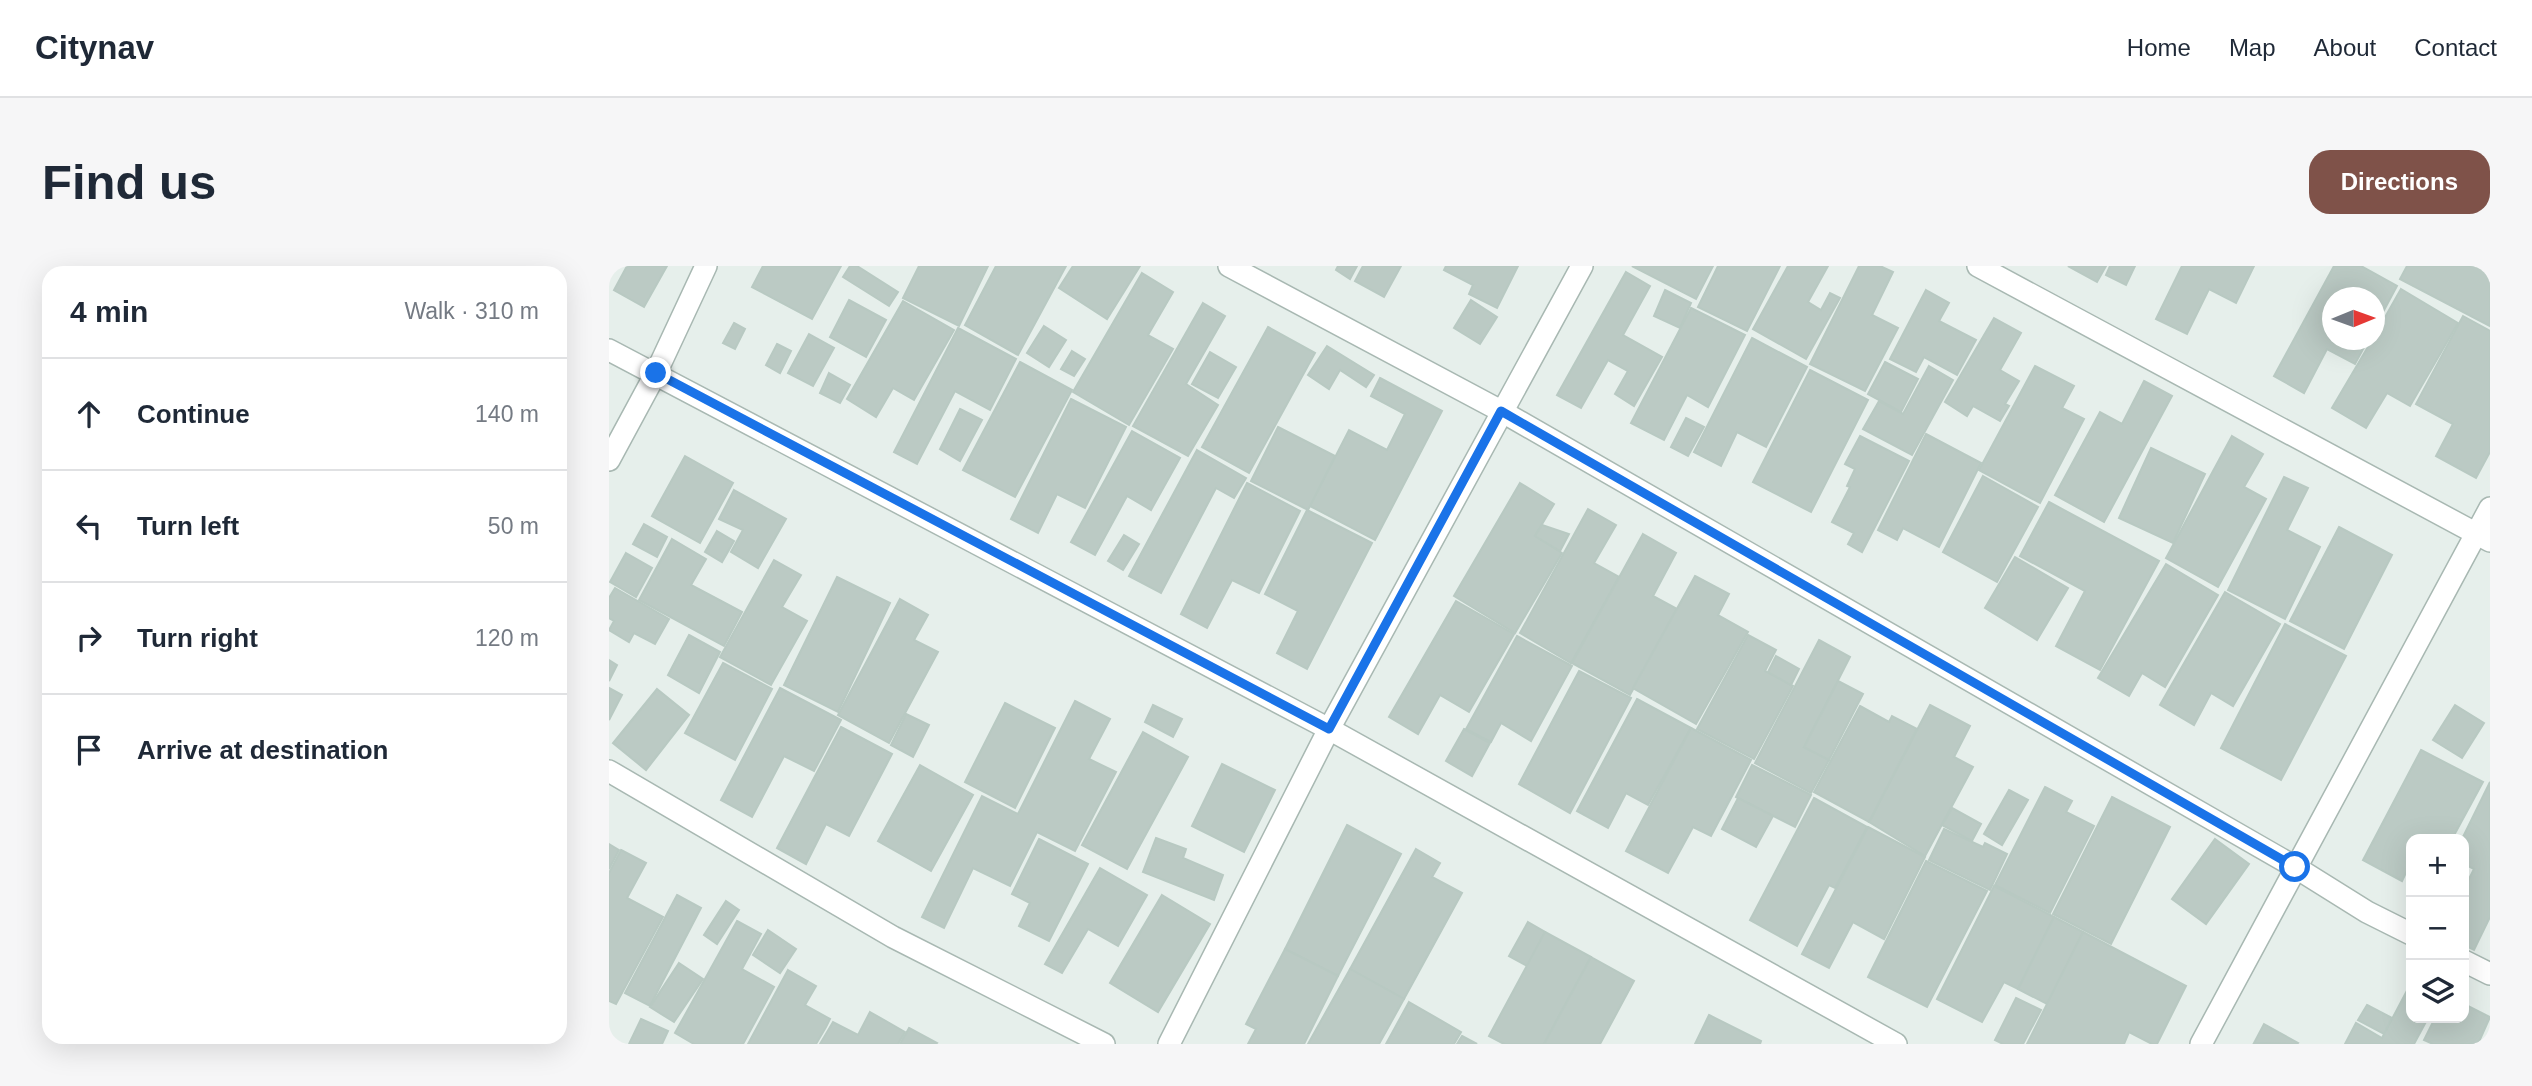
<!DOCTYPE html>
<meta charset="utf-8">
<style>
body{margin:0;font-family:Arial,sans-serif;background:#f6f6f7;color:#1f2937}
.controls{position:absolute;right:21px;bottom:21px;display:grid;overflow:hidden;border-radius:14px;box-shadow:0 7px 28px #0002}
.controls button{width:63px;height:63px;display:grid;place-items:center;padding:0;border:0;border-bottom:2px solid #e0e1e3;background:#fff;color:#1f2937;font:35px sans-serif}
.compass{position:absolute;left:1713px;top:21px;width:63px;height:63px;border-radius:50%;background:#fff;box-shadow:0 7px 28px #0002;rotate:89deg}
.stop{position:absolute;width:21px;height:21px;margin:-16px;border:5px solid #1a73e8;border-radius:50%;background:#fff}
.stop.end{background:#1a73e8;border-color:#fff;box-shadow:0 2px 7px #0008}
.list{margin:0;padding:0;list-style:none}
h2{display:flex;justify-content:space-between;align-items:center;height:91px;margin:0;padding:0 28px;font-size:30px}
h2 small{font-size:23px;font-weight:400;color:#747a83}
.list li{display:grid;grid-template-columns:46px 1fr auto;gap:21px;align-items:center;box-sizing:border-box;height:112px;padding:0 28px;border-top:2px solid #e0e1e3}
.list b{display:block;font-size:26px;white-space:nowrap}
.list em{font-size:23px;font-style:normal;color:#747a83}
.icon{flex:none;width:38px;height:38px;fill:none;stroke:currentColor;stroke-width:2;stroke-linecap:round;stroke-linejoin:round}
.map{position:relative;flex:none;width:1881px;height:778px;overflow:hidden;border-radius:21px}
header{display:flex;align-items:center;gap:42px;box-sizing:border-box;height:98px;padding:0 35px;background:#fff;border-bottom:2px solid #e0e1e3}
header strong{font-size:33px}
nav{display:flex;gap:38px;margin-inline-start:auto;font-size:24px}
.intro{display:flex;align-items:center;justify-content:space-between;box-sizing:border-box;height:168px;padding:0 42px}
h1{margin:0;font-size:49px}
.button{padding:18px 32px;border-radius:21px;background:#7f5249;color:#fff;font-size:24px;font-weight:700}
main{display:flex;gap:42px;padding:0 42px}
aside{flex:1;background:#fff;border-radius:21px;box-shadow:0 7px 28px #0002}
.map>svg:first-child{display:block}
.building{fill:#bbcac4;stroke:#b8c9c2;stroke-width:2}
.lines{fill:none;stroke-linecap:round;stroke-linejoin:round}
.minor-casing{stroke:#a8b8b2;stroke-width:24}
.minor{stroke:#fff;stroke-width:21}
.route{stroke:#1a73e8;stroke-width:9}
</style>
<header>
<strong>Citynav</strong>
<nav><a>Home</a><a>Map</a><a>About</a><a>Contact</a></nav>
</header>
<div class="intro"><h1>Find us</h1><a class="button">Directions</a></div>
<main>
<aside>
<h2>4 min<small>Walk · 310 m</small></h2>
<ul class="list">
<li><svg class="icon" aria-label="ahead" viewBox="0 0 24 24"><path d="M12 20V5M6 11l6-6 6 6"/></svg><div><b>Continue</b></div><em>140 m</em></li>
<li><svg class="icon" aria-label="left" viewBox="0 0 24 24"><path d="M17 20v-9H6M10 6l-5 5 5 5"/></svg><div><b>Turn left</b></div><em>50 m</em></li>
<li><svg class="icon" aria-label="right" viewBox="0 0 24 24"><path d="M7 20v-9h11M14 6l5 5-5 5"/></svg><div><b>Turn right</b></div><em>120 m</em></li>
<li><svg class="icon" aria-label="arrive" viewBox="0 0 24 24"><path d="M6 21V4h12l-3 4 3 4H6"/></svg><div><b>Arrive at destination</b></div></li>
</ul>
</aside>
<div class="map">
<svg width="1881" height="778" viewBox="0 0 1881 778">
<rect width="100%" height="100%" fill="#e6efeb"/>
<!-- building -->
<g class="building">
<path d="M18 0H58L35 41 5 24Z"/>
<path d="M154 0H232L203 53 143 21Z"/>
<path d="M241 0H248L289 26 280 40 234 11Z"/>
<path d="M310 0H379L350 60 294 32Z"/>
<path d="M387 0H457L409 89 356 59Z"/>
<path d="M464 0H531L498 53 450 22Z"/>
<path d="M729 0H748L741 13 727 4Z"/>
<path d="M754 0H792L775 31 746 15Z"/>
<path d="M837 0H909L888 42 860 28 864 19 835 4Z"/>
<path d="M1023 0H1104L1087 33Z"/>
<path d="M1109 0H1171L1138 65 1089 41Z"/>
<path d="M1179 0H1219L1199 36 1212 44 1221 27 1231 32 1197 93 1144 63Z"/>
<path d="M1250 0H1271L1284 6 1263 49 1289 62 1256 125 1201 98Z"/>
<path d="M1459 0H1497L1488 16Z"/>
<path d="M1501 0H1526L1517 19 1497 9Z"/>
<path d="M1573 0H1645L1627 37 1600 23 1578 68 1547 53Z"/>
<path d="M1725 0H1752L1788 20 1766 61V32H1724V74H1759L1746 98 1718 83 1695 127 1665 110Z"/>
<path d="M1798 0H1881V60L1791 13Z"/>
<path d="M1017 6 1041 20 1014 69 1053 91 1025 140 1006 128 1019 105 999 94 972 142 948 129Z"/>
<path d="M533 7 564 26 539 69 564 83 520 159 464 126Z"/>
<path d="M1792 23 1849 57 1801 140 1778 127 1757 162 1723 142 1763 74H1766V69Z"/>
<path d="M1056 24 1082 37 1071 62 1045 50Z"/>
<path d="M1317 24 1340 37 1330 55 1367 74 1348 109 1315 91 1307 106 1281 93Z"/>
<path d="M240 34 277 54 257 91 221 71Z"/>
<path d="M862 34 888 51 871 78 845 62Z"/>
<path d="M294 35 345 64 305 134 284 122 267 151 238 133Z"/>
<path d="M594 37 616 50 577 118 609 139 579 190 524 160Z"/>
<path d="M1082 42 1136 69 1099 141 1078 129 1055 174 1022 157Z"/>
<path d="M1854 50 1881 65V186L1867 212 1827 190 1844 158 1807 138Z"/>
<path d="M1385 52 1412 67 1391 104 1410 115 1396 138 1400 140 1391 155 1364 140 1358 150 1336 136Z"/>
<path d="M125 57 136 63 126 83 114 77Z"/>
<path d="M435 60 457 74 440 101 418 87Z"/>
<path d="M659 61 706 87 640 207 593 181Z"/>
<path d="M349 62 407 93 381 144 346 125 308 198 285 186Z"/>
<path d="M200 68 225 82 204 120 179 107Z"/>
<path d="M1143 72 1198 101 1157 181 1128 166 1112 200 1085 186Z"/>
<path d="M168 78 182 85 171 107 157 99Z"/>
<path d="M718 80 765 109 757 121 731 104 720 123 699 109Z"/>
<path d="M463 85 476 93 465 110 452 103Z"/>
<path d="M601 86 627 101 609 132 583 118Z"/>
<path d="M411 96 463 124 406 231 354 204Z"/>
<path d="M1276 96 1309 113 1292 146 1259 128Z"/>
<path d="M1320 100 1344 114 1303 189 1254 163 1270 135 1294 148Z"/>
<path d="M1426 100 1465 120 1453 142 1475 153 1431 237 1370 204Z"/>
<path d="M1201 104 1259 134 1202 246 1144 216Z"/>
<path d="M220 107 241 119 231 137 211 127Z"/>
<path d="M771 112 833 145 766 274 701 240 740 164 778 184 796 148 762 130Z"/>
<path d="M1535 115 1563 130 1495 256 1446 229 1491 146 1513 158Z"/>
<path d="M462 133 517 161 476 242 448 228 429 267 402 253Z"/>
<path d="M351 143 373 154 351 195 331 183Z"/>
<path d="M1077 152 1095 161 1079 190 1062 181Z"/>
<path d="M669 161 726 190 699 244 642 215Z"/>
<path d="M523 165 571 192 542 244 518 230 486 289 462 276Z"/>
<path d="M1317 168 1372 197 1330 281 1294 262 1288 274 1269 264Z"/>
<path d="M1251 170 1300 195 1253 286 1239 278 1245 267 1223 256 1241 221 1238 220 1246 203 1236 198Z"/>
<path d="M1623 170 1654 188 1635 221 1657 233 1609 321 1557 292Z"/>
<path d="M1542 182 1596 208 1564 277 1510 252Z"/>
<path d="M588 184 637 212 625 232 607 222 552 327 520 310Z"/>
<path d="M76 190 124 217 91 277 43 250Z"/>
<path d="M1374 210 1429 241 1388 316 1334 286Z"/>
<path d="M1675 211 1699 222 1678 264 1711 281 1676 353 1619 324Z"/>
<path d="M638 217 691 245 650 327 623 314 598 362 572 348Z"/>
<path d="M911 217 945 238 926 270 953 287 906 367 845 330Z"/>
<path d="M125 224 177 253 149 302 122 286 134 264 110 253Z"/>
<path d="M1440 236 1550 295 1491 404 1447 380 1476 325 1411 290Z"/>
<path d="M979 243 1007 259 985 297 1010 311 962 397 911 367Z"/>
<path d="M698 244 763 277 698 403 668 387 689 345 656 328Z"/>
<path d="M35 258 58 271 48 291 24 278Z"/>
<path d="M933 259 960 268 951 285 926 270Z"/>
<path d="M1730 261 1783 289 1735 383 1681 355Z"/>
<path d="M108 265 125 275 113 296 96 286Z"/>
<path d="M1034 268 1067 287 1044 330 1068 343 1021 429 963 397Z"/>
<path d="M515 269 530 278 514 304 499 295Z"/>
<path d="M63 273 97 293 82 319 133 346 115 380 30 334Z"/>
<path d="M17 287 43 302 27 331 1 316Z"/>
<path d="M1406 291 1459 322 1428 374 1376 342Z"/>
<path d="M165 294 192 309 173 341 198 355 162 419 111 391Z"/>
<path d="M1557 298 1609 329 1556 421 1533 407 1520 430 1489 412Z"/>
<path d="M1086 310 1120 328 1109 349 1139 366 1087 458 1024 422Z"/>
<path d="M228 311 281 337 229 446 175 419Z"/>
<path d="M6 322 60 353 46 378 25 367 20 376 0 364 5 355 0 352V332Z"/>
<path d="M1616 326 1671 358 1624 440 1602 427 1585 459 1551 439Z"/>
<path d="M291 333 319 349 305 374 329 386 280 477 229 449Z"/>
<path d="M847 335 905 368 860 446 831 429 809 468 780 451Z"/>
<path d="M1676 358 1737 390 1672 514 1612 482Z"/>
<path d="M80 369 111 386 90 427 59 409Z"/>
<path d="M1139 369 1167 384 1156 405 1184 420 1145 493 1088 463Z"/>
<path d="M908 370 963 400 922 475 892 457 882 476 857 463Z"/>
<path d="M1210 374 1241 391 1195 481 1220 494 1202 527 1146 497Z"/>
<path d="M1167 390 1190 403 1182 419 1159 406Z"/>
<path d="M0 394 8 399 0 415Z"/>
<path d="M114 397 163 423 126 494 76 467Z"/>
<path d="M970 405 1022 432 961 547 910 518Z"/>
<path d="M1229 415 1254 428 1220 494 1195 481Z"/>
<path d="M0 422 13 429 0 454Z"/>
<path d="M171 422 232 454 205 505 175 490 143 551 112 534Z"/>
<path d="M48 423 80 449 37 504 4 477Z"/>
<path d="M1028 433 1082 462 1039 539 1017 527 999 562 968 545Z"/>
<path d="M466 435 501 453 480 493 507 506 466 585 428 566 401 620 364 602 335 662 313 651 373 530 409 548Z"/>
<path d="M396 437 446 462 406 542 356 516Z"/>
<path d="M544 439 573 453 564 471 536 456Z"/>
<path d="M1321 439 1361 460 1345 491 1364 501 1316 590 1260 556Z"/>
<path d="M1846 439 1875 457 1853 492 1824 474Z"/>
<path d="M1251 440 1280 456 1283 450 1308 463 1260 556 1205 526Z"/>
<path d="M297 448 320 459 304 491 282 479Z"/>
<path d="M232 461 283 488 240 570 217 558 197 598 168 582Z"/>
<path d="M1082 462 1142 494 1102 570 1084 561 1059 607 1017 585Z"/>
<path d="M855 463 881 477 863 510 837 495Z"/>
<path d="M534 466 579 491 518 603 473 579Z"/>
<path d="M1812 484 1874 516 1843 573H1802V596L1793 615 1754 594Z"/>
<path d="M613 498 666 524 635 586 583 560Z"/>
<path d="M311 499 364 529 322 605 269 575Z"/>
<path d="M1143 499 1202 529 1186 561 1127 531Z"/>
<path d="M1881 516V651L1865 684 1855 679V623L1865 603 1855 598V573H1853Z"/>
<path d="M1436 521 1463 535 1457 546 1485 560 1441 647 1386 619Z"/>
<path d="M1400 524 1419 534 1393 579 1375 568Z"/>
<path d="M1503 531 1561 561 1502 678 1444 648Z"/>
<path d="M1129 532 1164 550 1147 581 1113 563Z"/>
<path d="M1205 532 1258 561 1226 622 1220 619 1188 680 1141 654Z"/>
<path d="M1343 542 1372 558 1363 575 1333 559Z"/>
<path d="M738 559 792 588 729 710 676 683Z"/>
<path d="M1259 561 1316 591 1275 673 1244 656 1220 702 1193 688Z"/>
<path d="M1335 563 1374 581 1376 577 1398 588 1381 624 1320 594Z"/>
<path d="M547 572 577 583 574 592 614 609 605 634 534 606Z"/>
<path d="M430 573 479 598 440 675 410 660 421 637 403 628Z"/>
<path d="M1606 573 1640 598 1597 658 1563 633Z"/>
<path d="M0 578 10 584 0 603Z"/>
<path d="M807 583 831 597 823 611 853 627 795 733 741 703Z"/>
<path d="M12 584 37 597 18 632 54 651 7 738 0 735V607Z"/>
<path d="M1317 595 1378 625 1318 741 1259 711Z"/>
<path d="M491 602 538 629 509 680 479 663 453 707 436 698Z"/>
<path d="M1385 620 1445 651 1409 723 1395 716 1373 756 1328 733Z"/>
<path d="M68 629 92 642 41 740 16 727Z"/>
<path d="M553 629 601 658 549 746 501 717Z"/>
<path d="M117 635 130 644 108 678 95 669Z"/>
<path d="M1445 651 1474 666 1438 738 1409 723Z"/>
<path d="M128 655 152 668 133 703 165 721 134 778H85L66 767Z"/>
<path d="M919 656 936 666 918 700 900 690Z"/>
<path d="M159 664 187 683 171 707 144 689Z"/>
<path d="M936 666 982 691 935 778H895L880 770Z"/>
<path d="M1474 666 1577 720 1548 778H1543L1520 766 1515 778H1418Z"/>
<path d="M676 683 729 710 695 778H639L647 763 637 758Z"/>
<path d="M982 691 1025 715 991 778H935Z"/>
<path d="M70 697 94 713 65 756 41 741Z"/>
<path d="M741 703 795 733 770 778H699Z"/>
<path d="M179 704 207 720 196 739 221 753 217 761 207 778H139Z"/>
<path d="M1802 717V752H1819L1805 778H1736L1747 757 1773 772Z"/>
<path d="M1407 732 1432 744 1414 778H1394L1386 774Z"/>
<path d="M800 736 852 766 845 778H777Z"/>
<path d="M1855 738 1881 751 1869 778H1824L1815 774 1826 752H1855Z"/>
<path d="M1758 739 1783 752 1775 768 1749 754Z"/>
<path d="M261 746 296 766 289 778H211L224 756 249 769Z"/>
<path d="M1100 749 1152 775 1151 778H1086Z"/>
<path d="M32 753 59 765 53 778H20Z"/>
<path d="M1655 758 1689 777 1688 778 1645 777Z"/>
<path d="M300 762 328 777 327 778H291Z"/>
<path d="M853 770 868 778H848Z"/>
</g>
<g class="lines">
<defs>
<g id="minor">
<path d="M620 0 892 145 1686 601 1758 646 1802 668"/>
<path d="M1369 0 1881 275"/>
<path d="M0 84 720 463 1287 778"/>
<path d="M0 194 47 107 97 0"/>
<path d="M0 505 284 671 495 778"/>
<path d="M1855 695 1881 708"/>
<path d="M560 778 720 463 973 0"/>
<path d="M1592 778 1881 242"/>
</g>
</defs>
<!-- minor casing -->
<use href="#minor" class="minor-casing"/>
<!-- minor -->
<use href="#minor" class="minor"/>
</g>
<g class="lines">
<!-- route -->
<path class="route" d="M47 107 720 463 892 145 1686 601"/>
</g>
</svg>
<div class="controls">
<button>+</button>
<button>−</button>
<button><svg class="icon" aria-label="layers" viewBox="0 0 24 24"><path d="M12 4l9 5-9 5-9-5zM3 14l9 5 9-5"/></svg></button>
</div>
<svg class="compass" viewBox="-18 -18 36 36"><path d="M0-13l5 13h-10z" fill="#e53935"/><path d="M0 13l5-13h-10z" fill="#747a83"/></svg>
<div class="stop" style="left:1686px;top:601px"></div>
<div class="stop end" style="left:47px;top:107px"></div>
</div>
</main>
